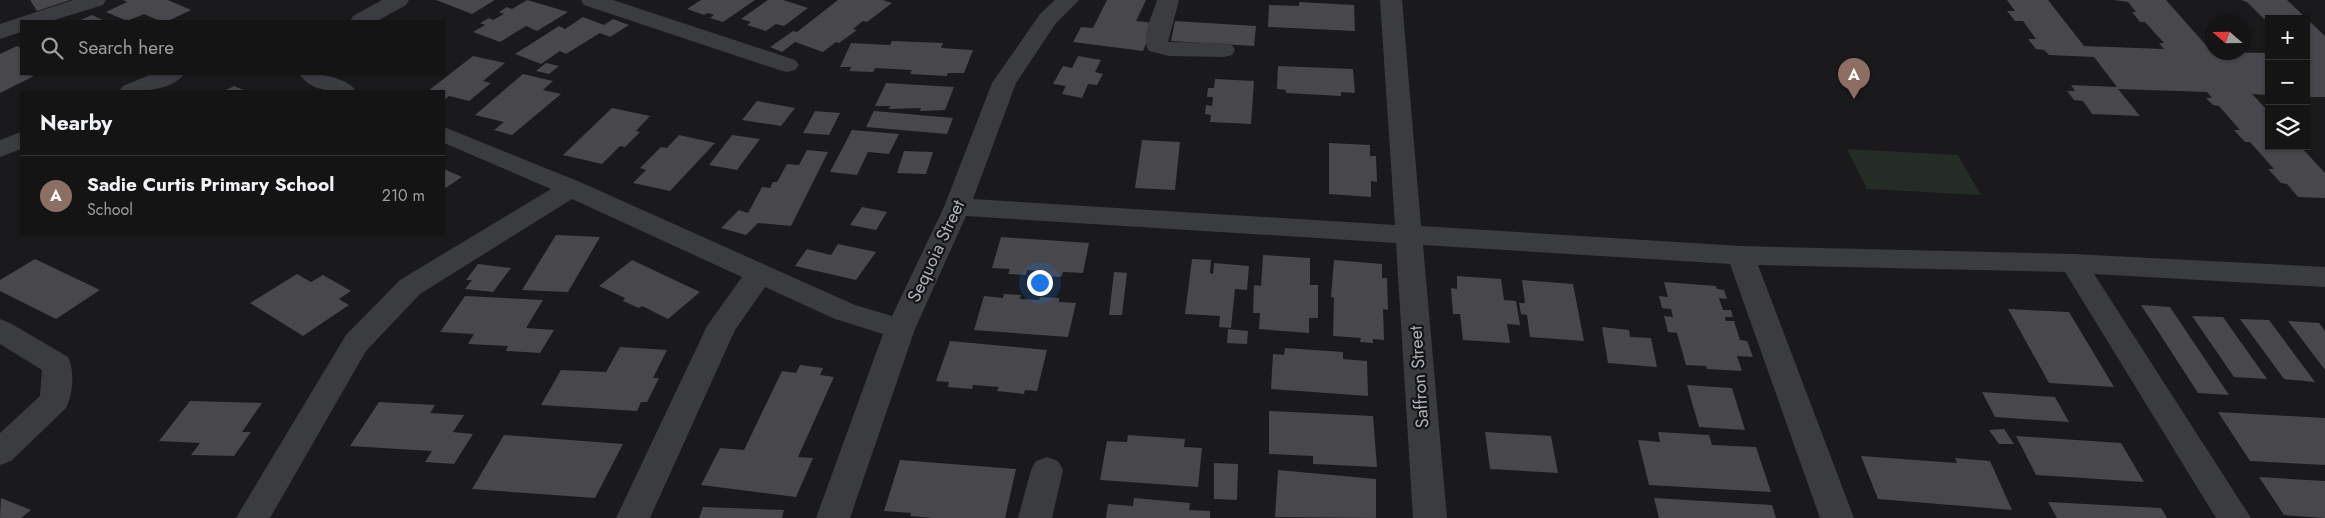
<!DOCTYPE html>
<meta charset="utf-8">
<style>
body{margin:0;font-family:Jost,sans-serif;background:#212122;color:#f1f3f6}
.controls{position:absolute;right:15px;top:15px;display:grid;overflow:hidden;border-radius:0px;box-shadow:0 1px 4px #0004}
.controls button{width:45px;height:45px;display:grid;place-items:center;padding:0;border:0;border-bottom:1px solid #333334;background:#141415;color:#f1f3f6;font:25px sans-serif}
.compass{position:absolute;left:2205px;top:15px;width:45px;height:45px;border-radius:50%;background:#141415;box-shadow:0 1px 4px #0004;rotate:290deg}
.you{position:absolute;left:1039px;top:282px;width:18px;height:18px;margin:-12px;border:4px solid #fff;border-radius:50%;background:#1a73e8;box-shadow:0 0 0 8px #1a73e833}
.badge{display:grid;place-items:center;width:32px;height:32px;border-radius:50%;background:#e1b24d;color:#fff;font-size:16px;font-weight:700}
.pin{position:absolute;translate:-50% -41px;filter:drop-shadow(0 1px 2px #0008)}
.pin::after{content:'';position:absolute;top:26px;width:18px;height:15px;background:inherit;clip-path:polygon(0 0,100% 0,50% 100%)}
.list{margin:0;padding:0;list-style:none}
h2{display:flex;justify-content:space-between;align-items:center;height:65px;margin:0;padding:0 20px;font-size:21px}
h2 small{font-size:16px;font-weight:400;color:#9d9ea0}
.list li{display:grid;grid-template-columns:32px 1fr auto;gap:15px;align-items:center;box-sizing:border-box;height:80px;padding:0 20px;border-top:1px solid #333334}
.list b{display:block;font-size:19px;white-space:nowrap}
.list p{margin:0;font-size:16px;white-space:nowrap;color:#9d9ea0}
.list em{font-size:16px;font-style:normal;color:#9d9ea0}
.icon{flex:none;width:28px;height:28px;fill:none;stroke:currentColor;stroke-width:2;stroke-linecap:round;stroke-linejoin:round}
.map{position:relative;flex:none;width:2325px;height:518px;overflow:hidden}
.search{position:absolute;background:#141415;box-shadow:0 1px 4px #0004;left:20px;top:20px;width:425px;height:55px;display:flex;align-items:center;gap:12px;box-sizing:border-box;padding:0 18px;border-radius:0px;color:#9d9ea0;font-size:19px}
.panel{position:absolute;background:#141415;box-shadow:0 1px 4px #0004;left:20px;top:90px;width:425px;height:145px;border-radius:0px}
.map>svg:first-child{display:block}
.green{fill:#242c25}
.building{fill:#47474c}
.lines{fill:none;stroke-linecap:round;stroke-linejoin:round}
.minor{fill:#3b3c40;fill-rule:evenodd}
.labels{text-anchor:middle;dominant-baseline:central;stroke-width:4.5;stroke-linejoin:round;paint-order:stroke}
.street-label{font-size:18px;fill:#aeb1ba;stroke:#151517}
</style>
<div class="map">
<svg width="2325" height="518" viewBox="0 0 2325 518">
<rect width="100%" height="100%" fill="#1a1a1c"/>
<!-- green -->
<path class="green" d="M1847 149 1958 155 1981 195 1867 189Z"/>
<!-- building -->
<g class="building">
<path d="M30 0H70L37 11Z"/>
<path d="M123 0H168L191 10 168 21H160L144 14 127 21 106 12 127 2Z"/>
<path d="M436 0H495L472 14Z"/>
<path d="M527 0 568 12 537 31 526 26 500 42 473 32 485 25 480 23 489 18 493 20 504 14 499 12 507 7 512 9Z"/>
<path d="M701 0H755L723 22 710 18 714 15 708 13 704 15 687 9Z"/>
<path d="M768 0H783L808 8 784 26 776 24 766 31 747 25 751 22 741 19Z"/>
<path d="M838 0H883L892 3 867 22 863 21 853 29 857 30 839 43 836 42 823 52 795 42 782 52 770 47 793 31 797 32Z"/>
<path d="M1107 0H1146L1136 21 1154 23 1143 51 1073 42 1081 27 1093 28Z"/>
<path d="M2007 0H2048L2084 46 2164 49 2159 43H2164L2145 22H2140L2132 12H2136L2128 2 2114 0H2166L2212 52 2269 53V95L2252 94 2269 112V146H2300L2325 173V198L2298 197 2287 184 2281 183 2268 169H2274L2250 142H2245L2234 130H2240L2219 106 2213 105 2206 98H2212L2207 92 2118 89 2140 116 2092 114 2083 101 2074 100 2067 91H2075L2071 85 2117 87 2094 57 2049 55 2044 50 2036 49 2028 39H2036L2023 21H2015L2007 11H2015Z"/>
<path d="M2241 0H2287L2325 36V97H2306V19H2269V27L2264 22 2268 23 2247 2Z"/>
<path d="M1299 2 1354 5 1355 31 1268 27 1269 5 1299 6Z"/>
<path d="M92 15 105 21H78Z"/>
<path d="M583 17 604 25 595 31 613 19 629 25 610 37 600 33 566 54 560 51 541 64 515 54 559 26 565 29Z"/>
<path d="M1175 21 1256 26 1254 46 1171 41Z"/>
<path d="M892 41 943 43 941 48 973 50 964 73H948L947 76 910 74 912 70 875 68 873 72 849 71 851 67H840L851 43 890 45Z"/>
<path d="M17 46 21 48V74L34 76 0 93V54Z"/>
<path d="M473 56 505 63 483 81 491 83 469 101 449 96 444 100V91H428Z"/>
<path d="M1078 56 1101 60 1095 72 1103 74 1097 85 1088 84 1082 98 1062 94 1066 86 1053 84 1063 66 1072 68Z"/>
<path d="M546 63 559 66 549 74 536 71Z"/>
<path d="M1278 66 1353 69 1355 93 1341 92V96L1286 93V90L1277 89Z"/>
<path d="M523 74 553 81 543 90 561 94 512 135 494 130 504 122 475 115Z"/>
<path d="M1215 79 1254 81 1251 124 1210 122 1211 115 1205 114 1206 105 1212 106 1213 97H1207L1208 88H1214Z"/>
<path d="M886 83 954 87 945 110 920 111 921 108 889 109 890 106H875Z"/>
<path d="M234 86 246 91H224Z"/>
<path d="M757 101 795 108 781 126 742 120Z"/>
<path d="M612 108 650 116 636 131 640 132 625 147 620 146 602 164 563 155Z"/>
<path d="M815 111 840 113 829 135 803 133Z"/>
<path d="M874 111 953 118 947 134 866 127Z"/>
<path d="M852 130 899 134 889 154 868 152 857 175 830 172Z"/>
<path d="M679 135 715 143 670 191 633 183 646 170 640 168 661 147 667 148Z"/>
<path d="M732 135 760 139 737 170 709 165Z"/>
<path d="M1142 140 1180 142 1175 190 1135 188Z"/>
<path d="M1329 143 1370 145V156H1376L1377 182 1371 181V197L1329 194Z"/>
<path d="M807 150 828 152 791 226 758 223 746 235 721 228 739 210 748 213 762 187 770 188 773 182H777L787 164 799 165Z"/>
<path d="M904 151 933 152 926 174 897 173Z"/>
<path d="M444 169 462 177 444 189Z"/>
<path d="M862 207 887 212 876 230 850 225Z"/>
<path d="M556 235 600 237 568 292 522 290Z"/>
<path d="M1001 237 1089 243 1083 273 1063 272 1061 277 1042 276 1043 271 1027 270 1026 275 1008 274 1010 269 992 268Z"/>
<path d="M838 244 876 252 856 280 795 266 807 249 831 255Z"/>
<path d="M1263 255 1310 258V285H1318V318H1309V333L1259 329 1260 313H1253L1254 285 1261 286Z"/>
<path d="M35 259 100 290 56 319 0 291V280Z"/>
<path d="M1192 259 1211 260 1210 273 1213 274 1214 263 1249 266 1247 290 1235 289 1231 328 1219 327 1220 316 1185 314Z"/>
<path d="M632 260 700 292 668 319 642 306 639 308 623 301 625 298 599 286Z"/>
<path d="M1334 260 1382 264V278H1387L1388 310 1383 309 1384 340 1373 339V343L1360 342 1361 338 1333 336 1334 298 1331 297Z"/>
<path d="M478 264 511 268 493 292 465 289 472 280H466Z"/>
<path d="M1114 272 1127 273 1122 315H1109Z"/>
<path d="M297 274 311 282 323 275 351 291 339 299 349 305 303 336 250 303Z"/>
<path d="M1457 276 1501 279 1504 300 1516 301 1520 325 1507 324 1510 343 1463 340 1460 314H1453L1451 288 1457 289Z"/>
<path d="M1522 280 1573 284 1584 341 1530 337 1527 315 1521 314 1519 303H1525Z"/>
<path d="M1664 282 1716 286 1717 289 1724 290 1727 299 1719 298 1723 310H1731L1733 317H1725L1726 321H1734L1740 340 1747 341 1753 357 1737 356 1742 371 1707 369 1706 366 1686 365 1677 333 1668 332 1664 316 1673 317 1671 309 1662 308 1659 296 1668 297Z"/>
<path d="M1004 294 1021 295 1020 299 1039 300 1040 297 1059 298V302L1076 303 1068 337 974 330 984 296 1003 298Z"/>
<path d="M465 296 543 300 526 328 554 330 540 353 506 351 508 346 468 344 474 334 440 332Z"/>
<path d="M2141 305 2170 307 2229 395 2198 393Z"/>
<path d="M2008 309 2069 312 2114 387 2049 383Z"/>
<path d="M2192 316 2223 317 2267 379 2234 377Z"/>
<path d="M2240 319 2269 320 2315 382 2284 379Z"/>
<path d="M2288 321 2319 323 2325 331V370Z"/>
<path d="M1602 327 1629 330 1630 337 1651 338 1657 367 1608 363Z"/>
<path d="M1228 329 1248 331 1247 344 1227 343Z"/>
<path d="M950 341 1047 350 1037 391 1025 390 1024 394 997 391 999 387 973 385 972 389 948 387 949 382 936 381Z"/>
<path d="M620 347 667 350 653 378H659L647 402H641L637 411 541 405 561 370 606 372Z"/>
<path d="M1285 348 1343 352V359L1367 361 1368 396 1271 389 1273 354 1284 355Z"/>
<path d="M800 365 823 368 820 375 834 377 798 457 813 458 796 497 701 485 720 448 744 450 782 371 796 373Z"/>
<path d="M1687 385 1732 388 1745 430 1699 427Z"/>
<path d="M1982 392 2055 397 2069 422 1995 417Z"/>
<path d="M190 401 262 403 242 432H251L234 456 191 455 200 443 159 441Z"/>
<path d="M379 402 435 405 430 413 464 415 453 432 473 434 454 464 425 462 432 451 350 446Z"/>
<path d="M1269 411 1373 416 1377 467 1313 464V456L1269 454Z"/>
<path d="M2218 412 2325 418V465L2250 461Z"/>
<path d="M2004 429 2014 444H1999L1989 430Z"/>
<path d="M1485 432 1551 436 1558 473 1490 469Z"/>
<path d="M1658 432 1709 435 1712 445 1756 447 1771 492 1649 485 1638 440 1660 442Z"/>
<path d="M504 435 623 444 595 498 472 489Z"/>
<path d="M1128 435 1185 439 1184 447 1202 448 1198 487 1100 480 1107 441 1127 442Z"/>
<path d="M2016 436 2121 443 2144 482 2036 475Z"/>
<path d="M1861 456 1957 463 1955 458 1990 461 2012 510 1878 499Z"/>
<path d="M900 460 1016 469 1005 518H932L910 516 911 513 884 511Z"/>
<path d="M1214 463 1238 464 1237 500 1214 499Z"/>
<path d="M1278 470 1376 479V518L1275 517Z"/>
<path d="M2259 477 2325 481V518L2284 515Z"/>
<path d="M1 498 31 510 21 518H0Z"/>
<path d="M1134 498 1190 503 1189 510 1210 511V518H1106L1108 504 1133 506Z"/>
<path d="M1654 498 1772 505 1776 518H1659Z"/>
<path d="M2048 502 2161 508 2167 518H2057Z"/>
<path d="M703 507 784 510 782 518H699Z"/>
</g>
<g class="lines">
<!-- minor -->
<g class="minor">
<path d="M73 0H106L103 5 51 21H21V32L0 39V24Z"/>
<path d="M382 0H409L406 5 377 21H350L353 16Z"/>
<path d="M581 0H613L795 60 799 65 795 70 787 72 779 70 584 5Z"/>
<path d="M1055 0H1079L1056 23 1016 83 973 199 1395 225 1380 0H1402L1421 226 1741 246 2073 254 2325 267V287L2094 274 2251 518H2216L2065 272 1758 265 1854 518H1820L1730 264 1423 245 1447 518H1413L1396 243 966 216 915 329 850 518H816L883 334 835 319 765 287 735 330 650 518H616L707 326 742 277 572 199 420 294 366 351 270 518H236L346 335 400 280 551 189 444 143V127L580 182 855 305 892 316 944 207 992 83 1040 14Z"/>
<path d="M1157 0H1179L1168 42 1224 43 1232 45 1235 50 1232 55 1224 57 1169 56 1149 51C1140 38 1153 14 1157 0Z"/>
<path d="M152 74H184C172 91 138 92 119 91L123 86Z"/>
<path d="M299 74C316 73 345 76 356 91 335 92 313 93 299 74Z"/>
<path d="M21 132V149L0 157V140Z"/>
<path d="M0 319 10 323 68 357C75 371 73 395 66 408L11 461 0 465V433L40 396 42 370 0 344Z"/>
<path d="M1047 457 1058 461 1063 470 1052 518H1018L1031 470 1036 461Z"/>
</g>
</g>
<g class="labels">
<!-- street labels -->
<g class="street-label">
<text transform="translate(936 251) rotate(-65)">Sequoia Street</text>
<text transform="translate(1419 377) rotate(-94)">Saffron Street</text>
</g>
</g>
</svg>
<div class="controls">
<button>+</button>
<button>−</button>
<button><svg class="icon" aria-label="layers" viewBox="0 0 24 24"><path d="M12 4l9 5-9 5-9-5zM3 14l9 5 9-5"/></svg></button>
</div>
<svg class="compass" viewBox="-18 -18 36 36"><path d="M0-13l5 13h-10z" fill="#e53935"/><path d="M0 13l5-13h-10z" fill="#9d9ea0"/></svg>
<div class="you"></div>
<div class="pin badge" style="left:1854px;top:99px;background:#8d6e63">A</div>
<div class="search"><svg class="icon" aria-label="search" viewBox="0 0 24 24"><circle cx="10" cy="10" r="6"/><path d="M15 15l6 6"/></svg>Search here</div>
<section class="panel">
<h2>Nearby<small></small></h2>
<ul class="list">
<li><span class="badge" style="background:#8d6e63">A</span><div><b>Sadie Curtis Primary School</b><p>School</p></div><em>210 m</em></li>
</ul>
</section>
</div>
